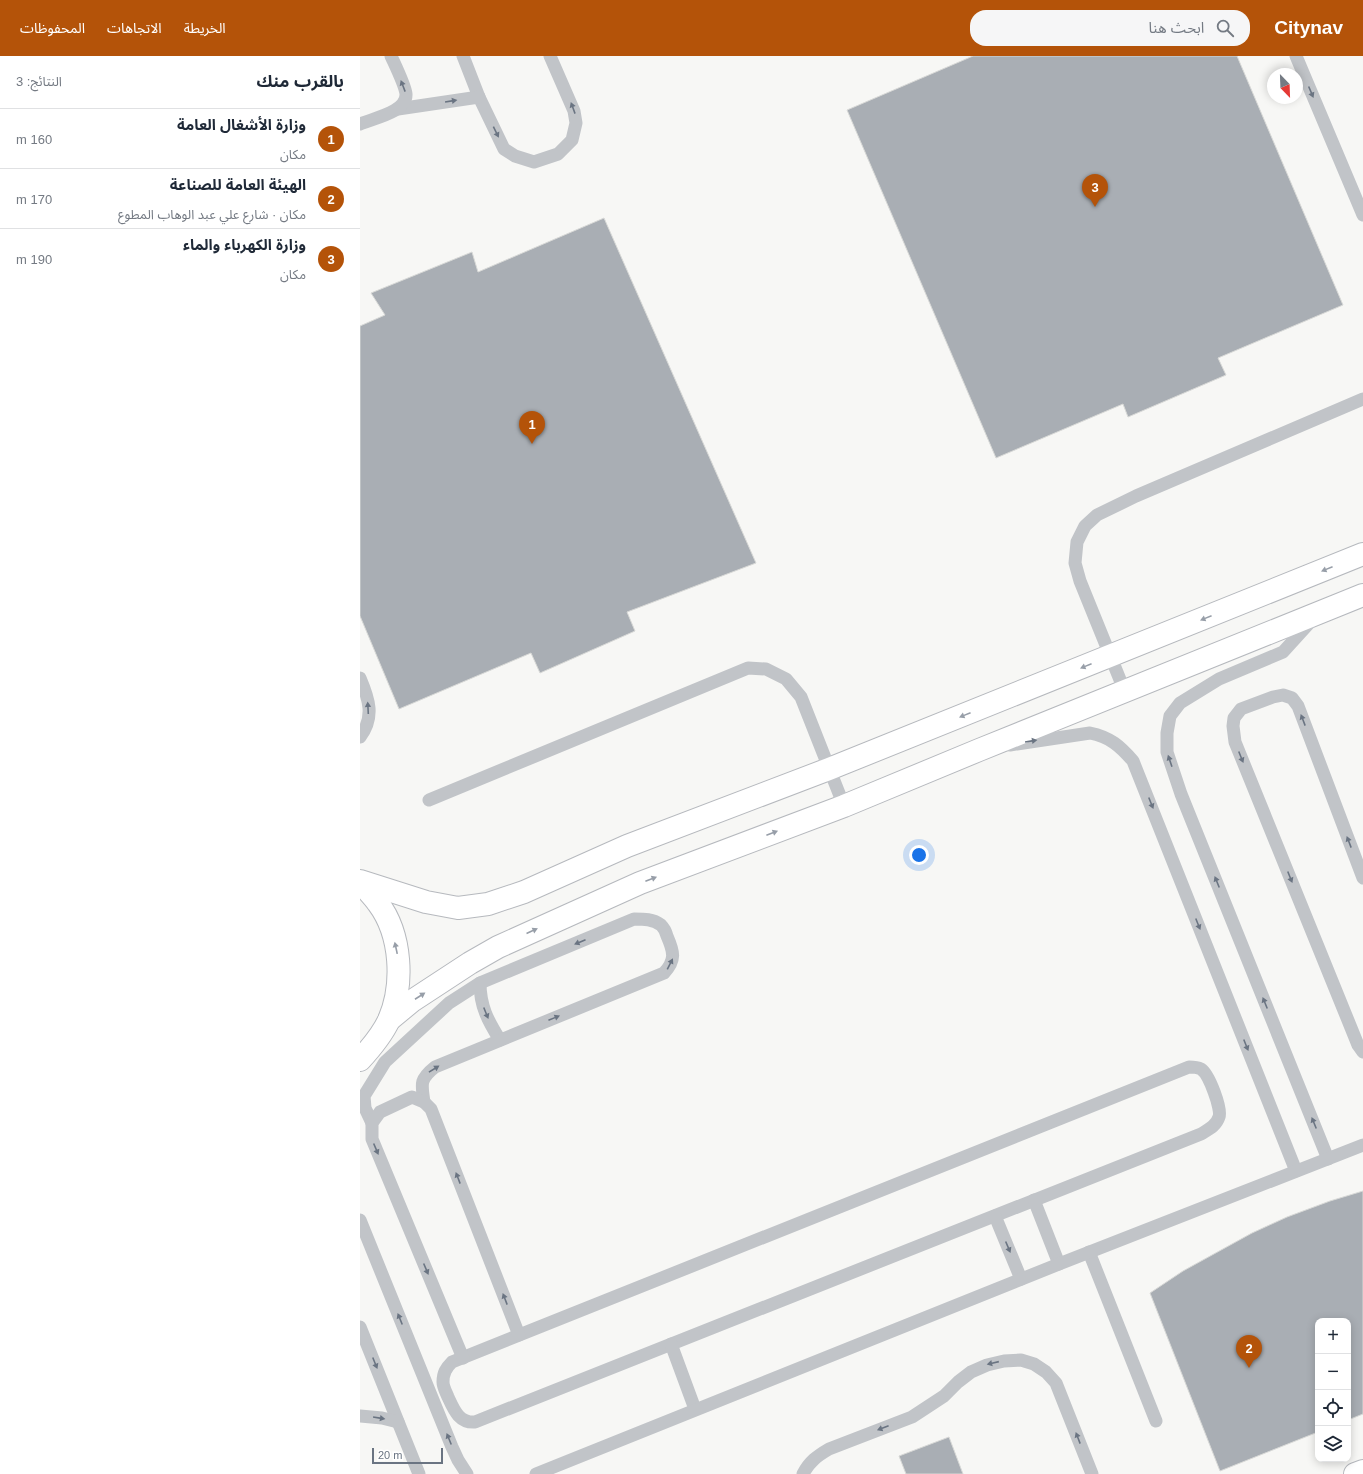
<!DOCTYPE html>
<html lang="ar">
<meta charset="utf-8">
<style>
body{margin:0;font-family:Helvetica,"Noto Sans Arabic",sans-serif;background:#f6f6f7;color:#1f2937;direction:rtl}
.controls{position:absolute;right:12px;bottom:12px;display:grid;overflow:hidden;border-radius:8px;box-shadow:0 2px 10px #0003}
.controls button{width:36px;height:36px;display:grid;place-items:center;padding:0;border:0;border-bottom:1px solid #e0e1e3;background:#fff;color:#1f2937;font:20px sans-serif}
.compass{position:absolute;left:907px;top:12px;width:36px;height:36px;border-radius:50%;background:#fff;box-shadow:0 2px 10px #0003;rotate:157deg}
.scale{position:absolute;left:12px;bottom:10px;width:71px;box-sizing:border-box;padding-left:4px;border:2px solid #6a7482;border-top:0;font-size:11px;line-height:14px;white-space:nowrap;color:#6a7482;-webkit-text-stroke:3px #fff;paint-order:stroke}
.you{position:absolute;left:559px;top:799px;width:14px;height:14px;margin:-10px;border:3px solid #fff;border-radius:50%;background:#1a73e8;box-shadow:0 0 0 6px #1a73e833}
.badge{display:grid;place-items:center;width:26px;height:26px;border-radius:50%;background:#b45309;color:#fff;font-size:13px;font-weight:700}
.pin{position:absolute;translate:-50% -33px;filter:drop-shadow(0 1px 2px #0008)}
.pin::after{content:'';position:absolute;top:21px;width:14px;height:12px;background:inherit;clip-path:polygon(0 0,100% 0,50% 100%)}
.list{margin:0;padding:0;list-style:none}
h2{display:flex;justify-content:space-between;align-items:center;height:52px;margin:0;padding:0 16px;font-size:17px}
h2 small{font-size:13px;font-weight:400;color:#747a83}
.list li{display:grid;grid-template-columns:26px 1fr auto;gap:12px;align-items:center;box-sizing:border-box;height:60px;padding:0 16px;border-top:1px solid #e0e1e3}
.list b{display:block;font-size:15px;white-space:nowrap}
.list p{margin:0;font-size:13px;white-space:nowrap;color:#747a83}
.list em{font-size:13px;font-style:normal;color:#747a83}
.icon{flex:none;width:22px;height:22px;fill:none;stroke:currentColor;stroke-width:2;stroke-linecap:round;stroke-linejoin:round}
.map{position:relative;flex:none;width:1003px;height:1418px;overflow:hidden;direction:ltr}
header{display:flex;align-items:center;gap:24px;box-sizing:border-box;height:56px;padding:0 20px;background:#b45309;color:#fff}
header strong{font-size:19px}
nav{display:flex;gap:22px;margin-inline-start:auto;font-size:14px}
.search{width:280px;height:36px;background:#f6f6f7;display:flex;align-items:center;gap:10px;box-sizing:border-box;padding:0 14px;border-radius:16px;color:#747a83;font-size:15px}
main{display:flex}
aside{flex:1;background:#fff}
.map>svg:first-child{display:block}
.building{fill:#a9aeb4;stroke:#d8d9d7}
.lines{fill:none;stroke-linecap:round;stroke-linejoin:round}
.secondary-casing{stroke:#b6b9be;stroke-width:24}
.lane{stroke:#c1c4c8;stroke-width:13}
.secondary{stroke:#fff;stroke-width:22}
.oneway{fill:#6a7482}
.oneway2{fill:#979ea8}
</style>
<header>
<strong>Citynav</strong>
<div class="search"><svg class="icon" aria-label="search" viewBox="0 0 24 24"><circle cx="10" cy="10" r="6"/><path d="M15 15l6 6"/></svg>ابحث هنا</div>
<nav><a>الخريطة</a><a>الاتجاهات</a><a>المحفوظات</a></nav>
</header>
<main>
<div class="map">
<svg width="1003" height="1418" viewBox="0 0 1003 1418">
<rect width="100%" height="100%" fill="#f7f7f5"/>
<!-- building -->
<g class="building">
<path d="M613 0H877L983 249 858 302 866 319 768 361 763 348 636 402 487 54Z"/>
<path d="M244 162 396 507 267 556 275 575 180 617 171 597 39 653 0 560V270L25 259 11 237 112 196 118 216Z"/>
<path d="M1003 1135V1358L988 1364V1265H958V1376L860 1415 790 1237 823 1215 892 1177 927 1161 970 1145Z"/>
<path d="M589 1381 603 1418H546L539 1400Z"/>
</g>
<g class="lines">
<defs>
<g id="secondary">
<path d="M0 825 66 846 98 852 128 848 164 836 267 790 469 713 1003 498"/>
<path d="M0 826C6 833 13 840 18 847 42 879 44 929 29 964 22 979 11 992 0 1004"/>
<path d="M29 964 52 945 110 907 138 891 280 827 484 750 619 694 1003 539"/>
<path d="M995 1418 1003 1415"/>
</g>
</defs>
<!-- secondary casing -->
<use href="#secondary" class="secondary-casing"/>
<!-- lane -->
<g class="lane">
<path d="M103 0 119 41 144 93 155 100 174 106 198 98 212 84 216 67 214 55 190 0"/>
<path d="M936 0 1003 159"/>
<path d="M38 53 119 41"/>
<path d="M0 68C14 62 47 56 46 38 45 29 35 9 31 0"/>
<path d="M953 563 923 596 859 623 820 647 810 660 807 677V696L821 738 968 1103"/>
<path d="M0 622C9 643 15 661 0 681"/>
<path d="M765 636 720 525 715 507 717 486 725 470 737 459 776 440 1003 343"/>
<path d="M650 689 730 677C750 681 760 690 773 705L936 1115"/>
<path d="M69 744 388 612 406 613 426 623 441 641 484 750"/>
<path d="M1003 822 938 650 932 642 923 639 913 641 881 653 874 662 873 670 875 686 998 989 1003 996"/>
<path d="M120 927C120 950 128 965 140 984"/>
<path d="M829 1011C833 1011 837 1011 841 1013 849 1018 862 1053 859 1061 856 1070 849 1073 841 1078L115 1366C99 1367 94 1354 88 1341 86 1336 83 1331 83 1326 83 1317 86 1312 92 1306Z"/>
<path d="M12 1067 5 1052 4 1040 25 1006 89 947 120 927 274 863C284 863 293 863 301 869 304 872 306 876 307 880 314 896 316 904 304 917L75 1011C60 1023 61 1027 64 1046"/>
<path d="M674 1144 699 1208"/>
<path d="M635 1160 661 1223"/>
<path d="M0 1164 92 1391 98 1404 107 1418"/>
<path d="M729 1196 796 1365"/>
<path d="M0 1271 59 1418"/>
<path d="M311 1288 335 1353"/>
<path d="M103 1302 12 1083V1067L20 1056 52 1041 64 1046 71 1053 159 1279"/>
<path d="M0 1360 22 1362 38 1366"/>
<path d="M176 1418 699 1208 1003 1089"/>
<path d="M443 1418C449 1406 457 1400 469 1393L552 1361 584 1340 598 1326 611 1316 627 1309 644 1305 661 1304 674 1308 686 1316 696 1327 732 1418"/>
</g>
<!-- secondary -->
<use href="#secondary" class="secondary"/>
</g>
<!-- one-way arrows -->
<defs><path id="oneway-solid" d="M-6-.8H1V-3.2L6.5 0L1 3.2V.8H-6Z"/></defs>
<g class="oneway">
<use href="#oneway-solid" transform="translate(43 30) rotate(-111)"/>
<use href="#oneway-solid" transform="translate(951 36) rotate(67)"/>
<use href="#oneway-solid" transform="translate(91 45) rotate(-9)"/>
<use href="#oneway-solid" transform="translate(213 52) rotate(-110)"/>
<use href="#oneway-solid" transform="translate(136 76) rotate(64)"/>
<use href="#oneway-solid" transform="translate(8 652) rotate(-93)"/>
<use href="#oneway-solid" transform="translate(943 664) rotate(-111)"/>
<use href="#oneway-solid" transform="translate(671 685) rotate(-9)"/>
<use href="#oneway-solid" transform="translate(881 701) rotate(68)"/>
<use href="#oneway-solid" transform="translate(810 705) rotate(-109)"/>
<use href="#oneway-solid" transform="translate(791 747) rotate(68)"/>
<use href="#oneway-solid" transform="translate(989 786) rotate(-111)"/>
<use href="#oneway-solid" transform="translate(930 821) rotate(68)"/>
<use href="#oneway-solid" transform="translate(857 826) rotate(-112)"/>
<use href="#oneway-solid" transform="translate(838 868) rotate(68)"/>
<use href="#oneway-solid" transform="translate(220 886) rotate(157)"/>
<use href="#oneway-solid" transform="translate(310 908) rotate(-63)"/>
<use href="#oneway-solid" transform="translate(905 947) rotate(-112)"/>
<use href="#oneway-solid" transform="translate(126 957) rotate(68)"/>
<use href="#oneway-solid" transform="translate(194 962) rotate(-22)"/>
<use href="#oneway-solid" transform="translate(886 989) rotate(68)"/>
<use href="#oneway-solid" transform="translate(74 1013) rotate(-32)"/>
<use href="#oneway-solid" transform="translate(954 1067) rotate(-112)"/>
<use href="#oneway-solid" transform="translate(16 1093) rotate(67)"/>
<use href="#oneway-solid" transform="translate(98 1122) rotate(-111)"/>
<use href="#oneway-solid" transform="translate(648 1191) rotate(67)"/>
<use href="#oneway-solid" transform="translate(66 1213) rotate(67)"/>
<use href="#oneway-solid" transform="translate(145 1243) rotate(-111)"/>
<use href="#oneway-solid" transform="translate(40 1263) rotate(-112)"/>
<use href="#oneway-solid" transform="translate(15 1307) rotate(68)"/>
<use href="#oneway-solid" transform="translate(633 1307) rotate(167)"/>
<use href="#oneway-solid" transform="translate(19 1362) rotate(9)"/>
<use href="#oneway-solid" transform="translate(523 1372) rotate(159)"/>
<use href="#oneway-solid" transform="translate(718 1382) rotate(-111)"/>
<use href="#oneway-solid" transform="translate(89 1383) rotate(-112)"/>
</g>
<g class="oneway2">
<use href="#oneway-solid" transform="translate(967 513) rotate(158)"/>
<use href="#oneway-solid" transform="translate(846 562) rotate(158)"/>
<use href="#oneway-solid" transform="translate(726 610) rotate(158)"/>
<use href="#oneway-solid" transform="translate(605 659) rotate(158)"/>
<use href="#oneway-solid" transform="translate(412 777) rotate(-21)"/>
<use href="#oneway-solid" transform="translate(291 823) rotate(-21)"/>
<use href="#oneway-solid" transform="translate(172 875) rotate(-24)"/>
<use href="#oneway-solid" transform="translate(36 892) rotate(-102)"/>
<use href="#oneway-solid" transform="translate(60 940) rotate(-33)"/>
</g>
</svg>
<div class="controls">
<button>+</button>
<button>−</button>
<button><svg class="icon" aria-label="locate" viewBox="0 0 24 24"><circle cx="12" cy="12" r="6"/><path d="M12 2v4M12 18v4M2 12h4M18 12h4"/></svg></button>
<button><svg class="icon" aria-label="layers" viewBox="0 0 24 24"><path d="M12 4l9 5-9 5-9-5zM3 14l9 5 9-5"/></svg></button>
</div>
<svg class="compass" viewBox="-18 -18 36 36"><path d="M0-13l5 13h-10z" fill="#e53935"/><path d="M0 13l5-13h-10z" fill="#747a83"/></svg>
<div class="scale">20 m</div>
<div class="you"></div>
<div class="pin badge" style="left:172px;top:388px">1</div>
<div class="pin badge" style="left:889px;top:1312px">2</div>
<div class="pin badge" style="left:735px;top:151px">3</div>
</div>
<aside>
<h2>بالقرب منك<small>النتائج: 3</small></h2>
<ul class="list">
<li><span class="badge">1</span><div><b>وزارة الأشغال العامة</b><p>مكان</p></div><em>160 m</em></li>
<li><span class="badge">2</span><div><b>الهيئة العامة للصناعة</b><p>مكان · شارع علي عبد الوهاب المطوع</p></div><em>170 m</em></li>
<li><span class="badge">3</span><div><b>وزارة الكهرباء والماء</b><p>مكان</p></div><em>190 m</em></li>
</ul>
</aside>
</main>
